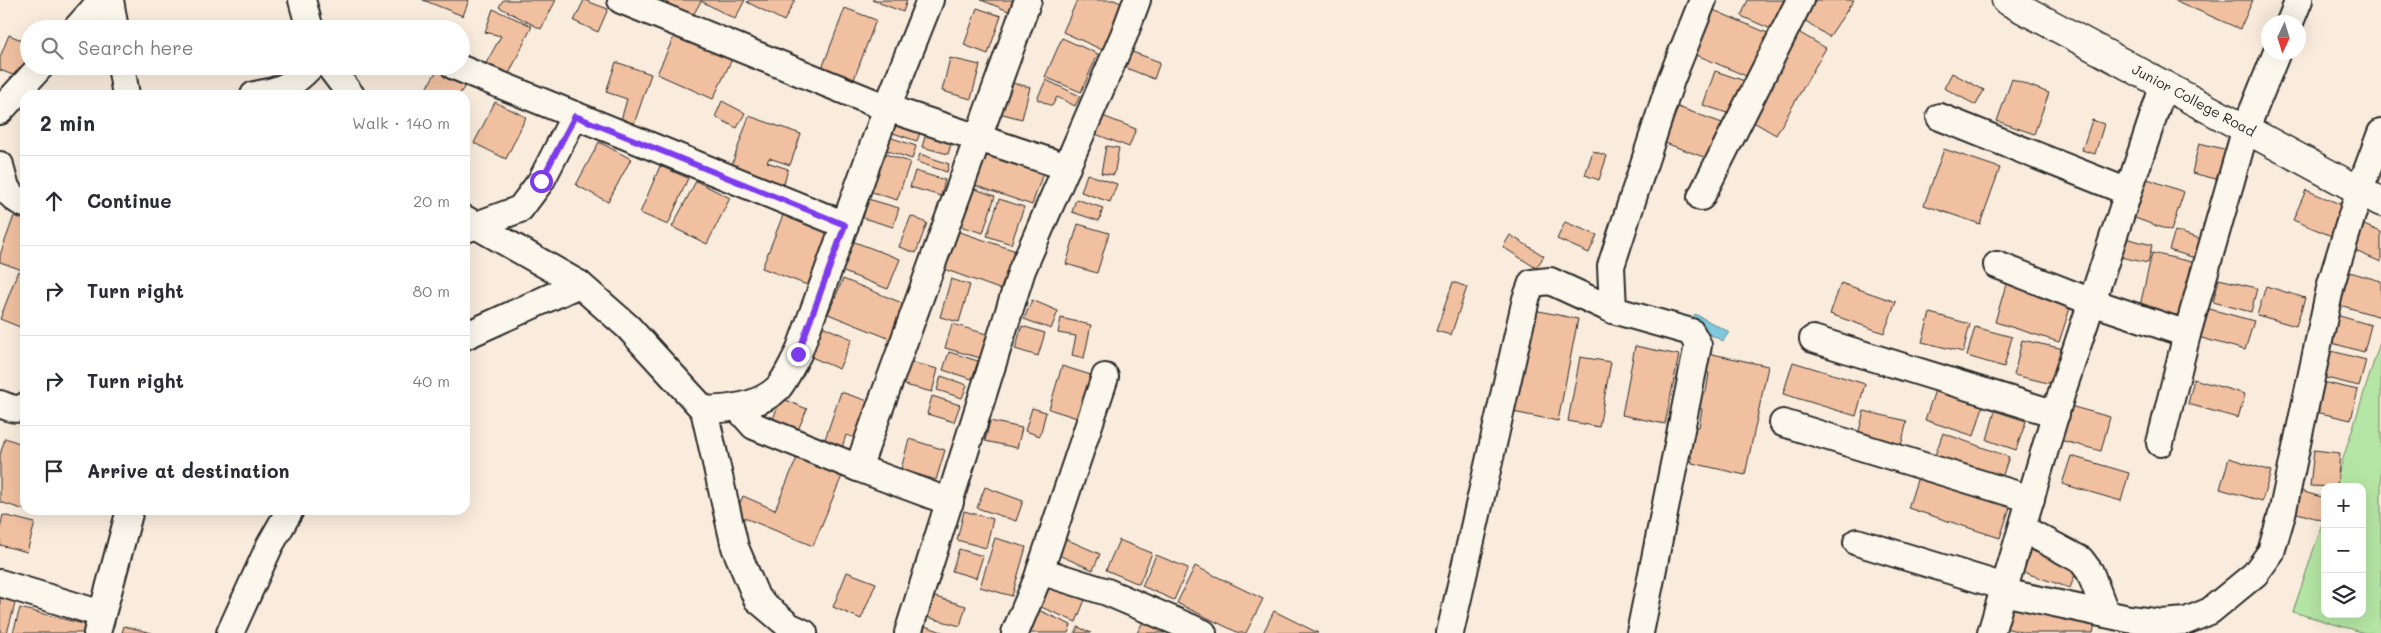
<!DOCTYPE html>
<meta charset="utf-8">
<style>
body{margin:0;font-family:Mali,sans-serif;background:#f2f2f3;color:#2b2b33}
.controls{position:absolute;right:15px;bottom:15px;display:grid;overflow:hidden;border-radius:10px;box-shadow:0 5px 20px #0002}
.controls button{width:45px;height:45px;display:grid;place-items:center;padding:0;border:0;border-bottom:1px solid #e1e1e2;background:#fff;color:#2b2b33;font:25px sans-serif}
.compass{position:absolute;left:2261px;top:15px;width:45px;height:45px;border-radius:50%;background:#fff;box-shadow:0 5px 20px #0002;rotate:184deg}
.stop{position:absolute;width:15px;height:15px;margin:-11px;border:4px solid #7c3aed;border-radius:50%;background:#fff}
.stop.end{background:#7c3aed;border-color:#fff;box-shadow:0 1px 5px #0008}
.list{margin:0;padding:0;list-style:none}
h2{display:flex;justify-content:space-between;align-items:center;height:65px;margin:0;padding:0 20px;font-size:21px}
h2 small{font-size:16px;font-weight:400;color:#7c7c81}
.list li{display:grid;grid-template-columns:32px 1fr auto;gap:15px;align-items:center;box-sizing:border-box;height:90px;padding:0 20px;border-top:1px solid #e1e1e2}
.list b{display:block;font-size:19px;white-space:nowrap}
.list em{font-size:16px;font-style:normal;color:#7c7c81}
.icon{flex:none;width:28px;height:28px;fill:none;stroke:currentColor;stroke-width:2;stroke-linecap:round;stroke-linejoin:round}
.map{position:relative;flex:none;width:2381px;height:633px;overflow:hidden}
.search{position:absolute;background:#fff;box-shadow:0 5px 20px #0002;left:20px;top:20px;width:450px;height:55px;display:flex;align-items:center;gap:12px;box-sizing:border-box;padding:0 18px;border-radius:28px;color:#7c7c81;font-size:19px}
.panel{position:absolute;background:#fff;box-shadow:0 5px 20px #0002;left:20px;top:90px;width:450px;height:425px;border-radius:15px}
.map>svg:first-child{display:block}
.green{fill:#b4e5a4;stroke:#708868}
.water{fill:#7fc9df;stroke:#5d8a97}
.building{fill:#f0c0a0;stroke:#2b2b2b}
.lines{fill:none;stroke-linecap:round;stroke-linejoin:round}
.street-casing{stroke:#2b2b2b;stroke-width:30}
.secondary-casing{stroke:#2b2b2b;stroke-width:31}
.street{stroke:#fbf7ec;stroke-width:26}
.secondary{stroke:#fbf7ec;stroke-width:28}
.route{stroke:#7c3aed;stroke-width:6}
.labels{text-anchor:middle;dominant-baseline:central;stroke-width:4.5;stroke-linejoin:round;paint-order:stroke}
.street-label{font-size:14px;fill:#2b2b2b;stroke:#fbf7ec}
</style>
<div class="map">
<svg width="2381" height="633" viewBox="0 0 2381 633">
<rect width="100%" height="100%" fill="#f9ecdd"/>
<filter id="ink" filterUnits="userSpaceOnUse"><feTurbulence type="fractalNoise" baseFrequency=".02" numOctaves="2"/><feDisplacementMap in="SourceGraphic" scale="10" xChannelSelector="R" yChannelSelector="G"/><feConvolveMatrix kernelMatrix="1 2 1 2 8 2 1 2 1" color-interpolation-filters="sRGB"/></filter>
<g filter="url(#ink)">
<!-- green -->
<path class="green" d="M2381 339V633H2365L2293 612 2325 515V614H2362V487H2334Z"/>
<!-- water -->
<path class="water" d="M1695 314 1729 332 1723 341 1689 324Z"/>
<!-- building -->
<g class="building">
<path d="M423 0H469L463 16Z"/>
<path d="M503 0H556L541 29 499 7Z"/>
<path d="M584 0 608 9 598 32 574 21Z"/>
<path d="M660 0H745L735 19 701 1 691 19 659 2Z"/>
<path d="M749 0H795L784 21 747 2Z"/>
<path d="M872 0H907L903 12Z"/>
<path d="M981 0H1016L1011 12Z"/>
<path d="M1077 0H1114L1128 6 1107 52 1063 32Z"/>
<path d="M1748 0H1789L1778 32 1741 16Z"/>
<path d="M1816 0H1854L1829 37 1803 19Z"/>
<path d="M2174 0H2253L2240 29Z"/>
<path d="M845 8 876 20 853 82 821 71Z"/>
<path d="M977 8 1001 16 988 54 964 45Z"/>
<path d="M493 9 532 26 507 78 484 67 501 36 485 32Z"/>
<path d="M1711 9 1777 37 1758 81 1692 53Z"/>
<path d="M1793 29 1826 48 1776 135 1743 116Z"/>
<path d="M676 32 733 57 713 99 657 74Z"/>
<path d="M9 35 29 43V66L23 79 0 70V57Z"/>
<path d="M1062 38 1098 54 1081 92 1045 77Z"/>
<path d="M1127 50 1160 62 1154 79 1121 66Z"/>
<path d="M950 58 980 65 971 99 942 91Z"/>
<path d="M616 62 651 74 634 124 621 120 627 99 606 92Z"/>
<path d="M438 69 465 86 459 95H429L424 92Z"/>
<path d="M1715 71 1751 83 1739 117 1703 105Z"/>
<path d="M1952 73 1984 90 1976 105 1944 88Z"/>
<path d="M2012 79 2049 93 2034 134 1997 121Z"/>
<path d="M1046 80 1080 96 1075 106 1057 97 1052 106 1037 99Z"/>
<path d="M1003 81 1030 87 1022 119 995 112Z"/>
<path d="M722 101 745 113 737 128 715 117Z"/>
<path d="M495 102 526 117 506 159 474 143Z"/>
<path d="M1678 107 1725 124 1712 160 1665 143Z"/>
<path d="M900 113 924 121 917 141 893 133Z"/>
<path d="M1100 115 1136 129 1129 147 1093 133Z"/>
<path d="M749 116 801 134 790 165 769 158 767 162 788 169 784 184 731 167Z"/>
<path d="M2092 120 2104 124 2095 154 2082 150Z"/>
<path d="M927 130 953 138 948 154 922 147Z"/>
<path d="M889 137 916 146 912 159 885 150Z"/>
<path d="M990 141 1047 161 1032 205 974 185Z"/>
<path d="M599 142 631 159 608 202 576 185Z"/>
<path d="M2199 143 2232 151 2224 181 2192 173Z"/>
<path d="M1106 146 1119 148 1114 175 1101 173Z"/>
<path d="M1944 149 2000 168 1980 224 1924 205Z"/>
<path d="M1593 151 1607 156 1599 180 1585 175Z"/>
<path d="M882 153 910 162 897 200 869 191Z"/>
<path d="M920 154 949 164 947 172 917 162Z"/>
<path d="M660 166 688 178 668 225 640 213Z"/>
<path d="M915 171 945 180 941 196 910 187Z"/>
<path d="M1087 174 1117 184 1110 202 1081 192Z"/>
<path d="M2145 178 2184 192 2171 231 2132 217Z"/>
<path d="M696 181 730 198 707 244 672 227Z"/>
<path d="M972 188 995 196 983 233 960 226Z"/>
<path d="M2306 190 2352 209 2339 239 2293 220Z"/>
<path d="M868 199 899 208 893 227 863 218Z"/>
<path d="M999 199 1024 207 1011 244 987 236Z"/>
<path d="M1076 199 1103 208 1099 221 1072 212Z"/>
<path d="M783 215 830 233 810 286 762 268Z"/>
<path d="M14 216 25 220V271L0 262V255Z"/>
<path d="M911 216 927 223 916 253 899 247Z"/>
<path d="M1565 222 1597 235 1589 253 1557 239Z"/>
<path d="M1078 224 1109 233 1097 273 1066 264Z"/>
<path d="M2364 225 2381 232V262L2353 250Z"/>
<path d="M954 230 1016 251 1002 290 941 268Z"/>
<path d="M2175 231 2201 239 2195 258 2169 250Z"/>
<path d="M1510 235 1544 256 1536 268 1503 247Z"/>
<path d="M2125 238 2152 245 2148 263 2120 257Z"/>
<path d="M852 241 900 259 888 289 841 271Z"/>
<path d="M2152 253 2192 262 2179 316 2140 306Z"/>
<path d="M2339 269 2381 281V317L2329 302Z"/>
<path d="M18 271 25 274V329L0 319Z"/>
<path d="M843 279 907 305 893 340 828 314Z"/>
<path d="M951 279 970 285 959 322 940 317Z"/>
<path d="M2219 279 2257 288 2251 312 2213 302Z"/>
<path d="M2007 281 2072 302 2059 342 1995 322Z"/>
<path d="M1453 282 1467 287 1451 335 1436 331Z"/>
<path d="M1841 283 1896 302 1884 333 1830 314Z"/>
<path d="M2266 286 2305 298 2296 326 2257 315Z"/>
<path d="M1032 300 1058 311 1051 329 1024 319Z"/>
<path d="M2206 308 2254 321 2245 350 2198 337Z"/>
<path d="M1534 310 1578 319 1558 421 1513 412Z"/>
<path d="M1930 313 1970 324 1963 352 1922 342Z"/>
<path d="M2329 313 2371 325 2364 352 2321 340Z"/>
<path d="M1061 318 1091 325 1084 358 1072 355 1076 336 1058 333Z"/>
<path d="M952 324 990 335 984 359 945 348Z"/>
<path d="M822 326 852 339 839 369 809 356Z"/>
<path d="M1022 326 1045 333 1038 356 1015 349Z"/>
<path d="M1975 327 2012 337 2004 367 1967 356Z"/>
<path d="M2022 340 2069 350 2061 386 2014 375Z"/>
<path d="M1635 346 1679 355 1665 424 1622 415Z"/>
<path d="M2320 348 2366 360 2359 386 2314 375Z"/>
<path d="M949 352 978 361 972 379 943 370Z"/>
<path d="M1703 352 1768 366 1745 475 1692 463 1687 425 1699 427 1702 409 1691 407 1693 390 1706 392 1709 373 1701 370Z"/>
<path d="M1580 357 1611 362 1599 427 1568 421Z"/>
<path d="M906 361 938 369 932 392 901 384Z"/>
<path d="M1793 362 1865 384 1856 416 1783 394Z"/>
<path d="M1062 366 1094 376 1080 419 1049 409Z"/>
<path d="M941 376 967 385 962 398 937 390Z"/>
<path d="M2194 379 2245 394 2238 418 2188 404Z"/>
<path d="M2313 380 2358 390 2351 420 2307 410Z"/>
<path d="M1935 390 1983 406 1974 436 1925 420Z"/>
<path d="M841 392 874 403 861 440 846 435 841 451 823 445Z"/>
<path d="M932 396 960 405 954 422 927 414Z"/>
<path d="M781 398 807 409 794 439 769 429Z"/>
<path d="M2070 406 2110 417 2101 451 2060 440Z"/>
<path d="M1032 408 1046 412 1040 436 1025 431Z"/>
<path d="M1864 411 1907 421 1900 450 1857 439Z"/>
<path d="M1995 411 2026 421 2016 450 1987 440Z"/>
<path d="M990 421 1022 428 1017 448 985 441Z"/>
<path d="M1943 433 2009 457 1999 486 1933 461Z"/>
<path d="M5 438 25 445V510L0 502V455Z"/>
<path d="M909 439 945 450 936 480 901 469Z"/>
<path d="M2314 450 2340 453 2337 487 2310 486Z"/>
<path d="M799 453 844 471 813 546 735 514 743 496 775 510Z"/>
<path d="M2071 456 2129 473 2121 501 2062 484Z"/>
<path d="M2229 458 2271 471 2262 501 2220 489Z"/>
<path d="M1918 477 2010 507 2000 538 1908 508Z"/>
<path d="M985 487 1023 501 1016 521 977 508Z"/>
<path d="M2290 488 2325 498V521L2284 509Z"/>
<path d="M964 511 993 519 986 548 957 540Z"/>
<path d="M3 515 35 523 27 552 0 545V528Z"/>
<path d="M1061 537 1100 554 1093 570 1054 553Z"/>
<path d="M995 538 1026 547 1012 596 980 587Z"/>
<path d="M1119 540 1152 553 1139 584 1106 570Z"/>
<path d="M2021 547 2078 567 2070 588 2014 569Z"/>
<path d="M959 549 983 556 976 578 952 571Z"/>
<path d="M1156 555 1188 568 1174 600 1142 586Z"/>
<path d="M1195 566 1263 599 1246 633H1239L1177 603Z"/>
<path d="M847 572 876 583 861 619 833 607Z"/>
<path d="M1047 573 1089 590 1076 622 1034 604Z"/>
<path d="M2010 595 2096 619 2093 633H2025L2001 627Z"/>
<path d="M0 596 16 600 7 633H0Z"/>
<path d="M932 596 966 606 960 626 927 617Z"/>
<path d="M1032 607 1071 625 1068 633H1020Z"/>
<path d="M20 608 91 626 89 633H13Z"/>
<path d="M1274 611 1318 633H1263Z"/>
<path d="M1143 622 1165 633H1137Z"/>
<path d="M124 626 152 633H122Z"/>
<path d="M925 626 945 633H923Z"/>
<path d="M1078 627 1091 633H1075Z"/>
</g>
<g class="lines">
<defs>
<g id="street">
<path d="M110 0 115 29"/>
<path d="M302 0 310 29"/>
<path d="M621 0 887 108 1067 167"/>
<path d="M2290 22 2299 0"/>
<path d="M76 29 102 0"/>
<path d="M121 66 126 95"/>
<path d="M329 66 351 95"/>
<path d="M454 66 845 225"/>
<path d="M254 95C281 91 292 86 311 66"/>
<path d="M0 111 41 66"/>
<path d="M1940 117 2128 192"/>
<path d="M0 165C4 183 6 197 25 204"/>
<path d="M1701 197 1800 0"/>
<path d="M465 219 579 284 628 327 704 410 735 547 757 599 789 626 804 633"/>
<path d="M466 229 520 209 541 181 575 115"/>
<path d="M1997 265 2092 302 2187 334"/>
<path d="M1613 310 1611 266 1671 80 1703 0"/>
<path d="M465 336 579 284"/>
<path d="M1813 339 2056 414"/>
<path d="M0 404C8 407 18 412 25 406"/>
<path d="M737 407 754 426 858 468"/>
<path d="M704 410C729 409 758 407 778 388 786 379 792 364 798 354L887 108 930 0"/>
<path d="M1783 423 2031 499"/>
<path d="M2160 443 2187 334 2246 128 2277 52"/>
<path d="M950 502 858 468 1028 0"/>
<path d="M2023 529 2081 560 2090 572 2106 614"/>
<path d="M1857 542 2005 587"/>
<path d="M1040 571 1107 592 1203 633"/>
<path d="M0 583 102 614"/>
<path d="M2003 592 2129 619 2162 623 2186 621 2210 611 2255 574 2271 552 2282 514 2331 284 2360 189 2381 133"/>
<path d="M97 633 130 510"/>
<path d="M230 633 270 545 290 510"/>
<path d="M908 633 1022 270 1124 35 1137 0"/>
<path d="M1015 633 1037 580 1105 377"/>
<path d="M1450 633 1526 299 1532 283 1550 281 1613 310 1691 332 1698 345 1640 633"/>
<path d="M1991 633 2061 395 2164 84"/>
</g>
<path id="secondary" d="M2006 0 2381 202"/>
</defs>
<!-- street casing -->
<use href="#street" class="street-casing"/>
<!-- secondary casing -->
<use href="#secondary" class="secondary-casing"/>
<!-- street -->
<use href="#street" class="street"/>
<!-- secondary -->
<use href="#secondary" class="secondary"/>
</g>
</g>
<g class="lines" filter="url(#ink)">
<!-- route -->
<path class="route" d="M541 181 575 116 845 225 798 354"/>
</g>
<g class="labels">
<!-- street labels -->
<g class="street-label">
<text transform="translate(2194 100) rotate(28)">Junior College Road</text>
</g>
</g>
</svg>
<div class="controls">
<button>+</button>
<button>−</button>
<button><svg class="icon" aria-label="layers" viewBox="0 0 24 24"><path d="M12 4l9 5-9 5-9-5zM3 14l9 5 9-5"/></svg></button>
</div>
<svg class="compass" viewBox="-18 -18 36 36"><path d="M0-13l5 13h-10z" fill="#e53935"/><path d="M0 13l5-13h-10z" fill="#7c7c81"/></svg>
<div class="stop" style="left:541px;top:181px"></div>
<div class="stop end" style="left:798px;top:354px"></div>
<div class="search"><svg class="icon" aria-label="search" viewBox="0 0 24 24"><circle cx="10" cy="10" r="6"/><path d="M15 15l6 6"/></svg>Search here</div>
<section class="panel">
<h2>2 min<small>Walk · 140 m</small></h2>
<ul class="list">
<li><svg class="icon" aria-label="ahead" viewBox="0 0 24 24"><path d="M12 20V5M6 11l6-6 6 6"/></svg><div><b>Continue</b></div><em>20 m</em></li>
<li><svg class="icon" aria-label="right" viewBox="0 0 24 24"><path d="M7 20v-9h11M14 6l5 5-5 5"/></svg><div><b>Turn right</b></div><em>80 m</em></li>
<li><svg class="icon" aria-label="right" viewBox="0 0 24 24"><path d="M7 20v-9h11M14 6l5 5-5 5"/></svg><div><b>Turn right</b></div><em>40 m</em></li>
<li><svg class="icon" aria-label="arrive" viewBox="0 0 24 24"><path d="M6 21V4h12l-3 4 3 4H6"/></svg><div><b>Arrive at destination</b></div></li>
</ul>
</section>
</div>
